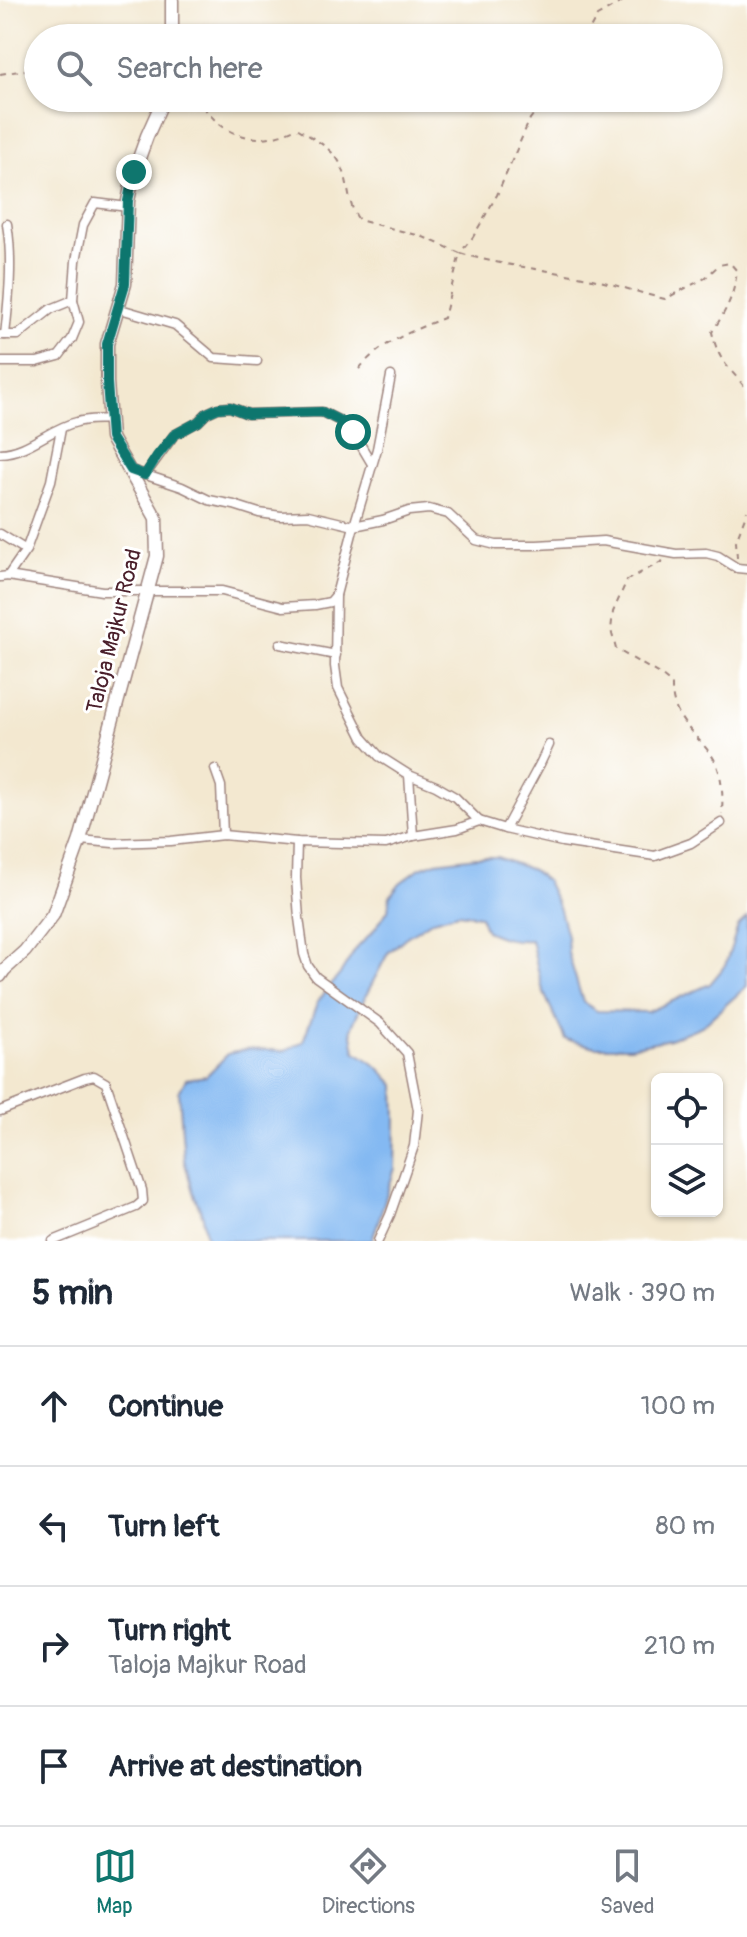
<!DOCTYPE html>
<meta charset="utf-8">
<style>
body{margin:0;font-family:Pangolin,sans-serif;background:#f2f2f3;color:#1f2937}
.controls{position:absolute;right:24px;bottom:24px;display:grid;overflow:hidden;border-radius:12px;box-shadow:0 2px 6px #0004}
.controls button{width:72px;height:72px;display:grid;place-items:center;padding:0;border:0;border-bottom:2px solid #e0e1e3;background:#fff;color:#1f2937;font:40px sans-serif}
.stop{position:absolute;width:24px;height:24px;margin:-18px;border:6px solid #0f766e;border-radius:50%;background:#fff}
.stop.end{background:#0f766e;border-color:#fff;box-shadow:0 2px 8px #0008}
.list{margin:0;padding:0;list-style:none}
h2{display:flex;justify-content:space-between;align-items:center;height:104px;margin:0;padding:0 32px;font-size:34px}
h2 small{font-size:26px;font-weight:400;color:#747a83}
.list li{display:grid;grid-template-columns:52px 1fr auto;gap:24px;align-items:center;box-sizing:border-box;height:120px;padding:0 32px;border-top:2px solid #e0e1e3}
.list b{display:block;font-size:30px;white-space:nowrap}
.list p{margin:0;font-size:26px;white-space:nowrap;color:#747a83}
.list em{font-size:26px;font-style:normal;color:#747a83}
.icon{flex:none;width:44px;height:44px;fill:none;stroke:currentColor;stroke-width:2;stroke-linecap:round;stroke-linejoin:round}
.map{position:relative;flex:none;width:747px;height:1241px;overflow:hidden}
.search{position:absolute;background:#fff;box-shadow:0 2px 6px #0004;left:24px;right:24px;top:24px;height:88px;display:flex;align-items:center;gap:20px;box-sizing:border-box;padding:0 28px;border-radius:44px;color:#747a83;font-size:30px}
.sheet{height:584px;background:#fff}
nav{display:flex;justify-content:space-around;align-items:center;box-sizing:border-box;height:112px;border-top:2px solid #e0e1e3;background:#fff;font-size:22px;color:#747a83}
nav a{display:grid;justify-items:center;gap:4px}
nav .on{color:#0f766e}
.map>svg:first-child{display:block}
.water{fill:#84b9f2;stroke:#676c8e;stroke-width:2}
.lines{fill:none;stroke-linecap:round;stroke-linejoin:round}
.street-casing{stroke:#9e847e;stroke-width:11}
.secondary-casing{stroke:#9e847e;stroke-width:15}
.path{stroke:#9e847e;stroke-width:2;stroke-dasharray:6 6;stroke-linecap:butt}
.street{stroke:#fff;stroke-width:8}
.secondary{stroke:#fff;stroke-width:12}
.route{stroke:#0f766e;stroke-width:10}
.labels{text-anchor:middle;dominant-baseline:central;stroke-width:6;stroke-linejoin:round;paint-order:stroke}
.street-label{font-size:22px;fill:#4a1f2b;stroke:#fff}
</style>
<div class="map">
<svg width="747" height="1241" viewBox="0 0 747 1241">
<rect width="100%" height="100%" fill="#fff"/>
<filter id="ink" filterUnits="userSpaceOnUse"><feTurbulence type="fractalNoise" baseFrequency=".0125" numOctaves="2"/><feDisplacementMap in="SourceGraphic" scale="16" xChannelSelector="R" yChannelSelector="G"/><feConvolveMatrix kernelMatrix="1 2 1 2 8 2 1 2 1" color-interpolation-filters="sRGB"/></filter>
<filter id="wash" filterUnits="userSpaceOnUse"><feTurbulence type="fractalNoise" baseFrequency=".006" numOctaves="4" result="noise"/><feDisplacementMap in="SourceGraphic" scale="32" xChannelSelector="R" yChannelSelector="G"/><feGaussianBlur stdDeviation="1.8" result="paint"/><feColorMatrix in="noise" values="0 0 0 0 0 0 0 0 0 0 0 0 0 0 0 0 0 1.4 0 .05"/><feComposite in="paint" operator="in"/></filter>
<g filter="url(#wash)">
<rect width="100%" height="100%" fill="#f3e8d0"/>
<!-- water -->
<path class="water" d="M476 857H497L532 870 546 881 560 910 567 936 568 953 583 1002 597 1011 648 1012 710 984 725 966 738 926 747 917V986L702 1026 670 1039 630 1047H595L565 1039 543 991 531 940C512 941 504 939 486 931L480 916 458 913 433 920 405 938 388 953 363 1001 351 1029 355 1051 378 1067 395 1085 396 1119 395 1168 372 1241H207L203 1217 193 1192 184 1159 179 1092 186 1079 206 1076 228 1054 248 1049 285 1051 303 1041 318 1001 341 973 355 950 373 931 388 910 390 896 400 883 420 868 436 862Z"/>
</g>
<g filter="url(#ink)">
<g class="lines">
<defs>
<g id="street">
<path d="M117 308 175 325 214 358 257 361"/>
<path d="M1 335H18L51 309 73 300"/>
<path d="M5 335C9 298 13 260 7 224"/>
<path d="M0 362H37L59 356 72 339 79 322 73 300 76 261 83 225 95 203 128 207"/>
<path d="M0 453C29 452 50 428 77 422 87 419 99 420 109 419"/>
<path d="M131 470 182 487 209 500 234 505 259 513 281 516 308 515 354 526 383 520 409 511 429 509 448 514 476 540 496 545H537L603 541 676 554 706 553 718 556 737 568 747 569"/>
<path d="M145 475 174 435 198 422 207 413 218 408 230 407 248 414 322 412 338 420 353 432 372 464"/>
<path d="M0 534 26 550 8 576"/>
<path d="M26 550 51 481 61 429"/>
<path d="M0 577 8 576 102 591H222L283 607 315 605 330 602 336 595 354 526 377 449 391 376"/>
<path d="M280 644 336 655"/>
<path d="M215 769 221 786 223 835"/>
<path d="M409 775 436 786 455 797 479 821"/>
<path d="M505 829 540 764 549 745"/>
<path d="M413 836 457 829 479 821 505 829 562 842 655 856 691 843 721 823"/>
<path d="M80 840 113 843 171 841 223 835 297 842 386 844 413 836 409 775 379 756 363 738 338 688 335 666 336 595"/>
<path d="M297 842 296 878 299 918 304 954 308 966 316 977 380 1023 407 1053 418 1110 414 1146 390 1215 378 1241"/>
<path d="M0 1111 85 1078 94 1076 106 1083 142 1190 143 1201 136 1207 53 1241"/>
</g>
<g id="secondary">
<path d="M172 0V38"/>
<path d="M0 976 4 970 25 951 53 915 80 840 157 556 156 518 111 438 107 382V344L125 284 128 201 134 172 147 136 164 98"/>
</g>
</defs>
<!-- street casing -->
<use href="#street" class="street-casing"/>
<!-- secondary casing -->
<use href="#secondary" class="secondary-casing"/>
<!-- path -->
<g class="path">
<path d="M585 38 597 16 625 0"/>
<path d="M0 74 38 68"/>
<path d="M194 98C204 106 212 119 222 126 247 143 271 140 297 128 312 138 333 148 341 165 350 183 346 202 359 220L421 236 460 253 473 237 497 195 530 119 546 98"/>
<path d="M359 369C380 343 413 330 444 318L460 253C501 266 545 269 588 278 614 284 639 293 665 299L705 278 719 265 730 263 737 271C734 296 726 311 712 332 719 364 729 366 747 390"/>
<path d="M737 558 736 541 747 511"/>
<path d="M663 561 627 580 613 612 611 630 616 649 661 675 672 684C671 717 691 729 710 753 723 770 723 794 722 814"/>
</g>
<!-- street -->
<use href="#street" class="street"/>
<!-- secondary -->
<use href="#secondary" class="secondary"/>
</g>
</g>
<g class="lines" filter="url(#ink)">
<!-- route -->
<path class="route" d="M134 172 128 201 125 284 107 344V382L111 438 131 470 145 475 157 456 174 435 198 422 207 413 218 408 230 407 248 414 322 412 338 420 353 432"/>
</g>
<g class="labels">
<!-- street labels -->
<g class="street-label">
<text transform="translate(114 631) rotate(-76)">Taloja Majkur Road</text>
</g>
</g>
</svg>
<div class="controls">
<button><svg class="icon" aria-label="locate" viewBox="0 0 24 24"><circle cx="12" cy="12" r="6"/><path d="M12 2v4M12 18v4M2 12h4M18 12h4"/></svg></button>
<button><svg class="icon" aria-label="layers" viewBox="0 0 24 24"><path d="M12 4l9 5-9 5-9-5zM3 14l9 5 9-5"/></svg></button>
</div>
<div class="stop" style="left:353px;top:432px"></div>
<div class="stop end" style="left:134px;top:172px"></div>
<div class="search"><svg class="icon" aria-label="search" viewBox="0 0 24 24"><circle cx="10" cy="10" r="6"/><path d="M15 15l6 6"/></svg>Search here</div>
</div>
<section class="sheet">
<h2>5 min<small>Walk · 390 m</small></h2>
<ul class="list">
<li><svg class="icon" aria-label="ahead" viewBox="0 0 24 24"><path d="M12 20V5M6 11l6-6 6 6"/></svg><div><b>Continue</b></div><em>100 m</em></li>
<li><svg class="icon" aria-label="left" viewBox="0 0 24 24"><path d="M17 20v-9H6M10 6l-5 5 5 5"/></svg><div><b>Turn left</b></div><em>80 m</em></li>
<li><svg class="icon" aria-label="right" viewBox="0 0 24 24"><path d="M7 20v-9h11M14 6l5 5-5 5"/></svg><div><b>Turn right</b><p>Taloja Majkur Road</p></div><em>210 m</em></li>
<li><svg class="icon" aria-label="arrive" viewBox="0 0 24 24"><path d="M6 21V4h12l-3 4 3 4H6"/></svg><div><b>Arrive at destination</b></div></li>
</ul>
</section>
<nav>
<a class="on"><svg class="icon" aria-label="map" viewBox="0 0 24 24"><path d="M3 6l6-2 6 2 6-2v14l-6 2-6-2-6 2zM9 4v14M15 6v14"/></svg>Map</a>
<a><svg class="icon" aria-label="directions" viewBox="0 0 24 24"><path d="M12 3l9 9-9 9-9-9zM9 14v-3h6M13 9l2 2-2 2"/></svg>Directions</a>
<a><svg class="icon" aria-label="saved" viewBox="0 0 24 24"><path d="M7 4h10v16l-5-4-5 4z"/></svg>Saved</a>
</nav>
